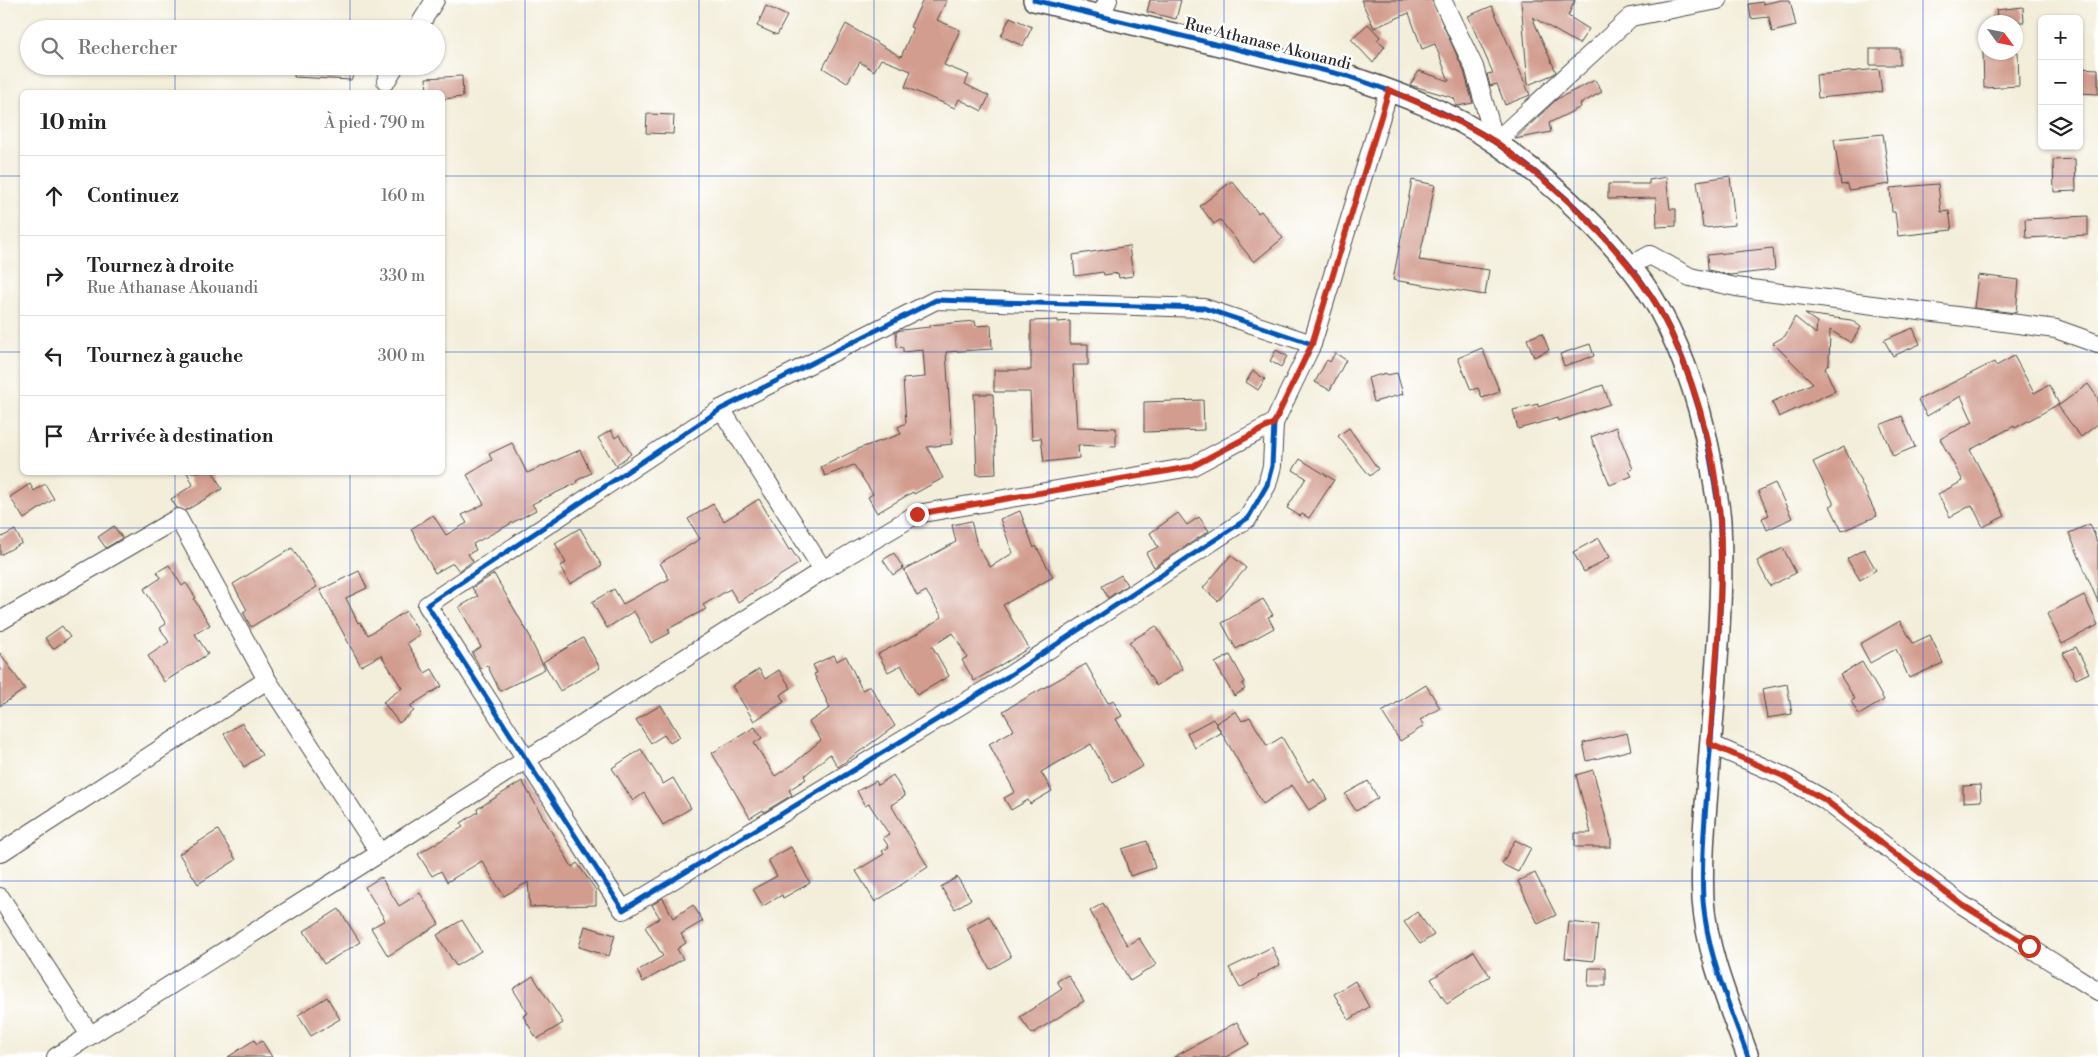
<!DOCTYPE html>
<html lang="fr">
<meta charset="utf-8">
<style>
body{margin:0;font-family:"Libre Bodoni",serif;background:#f2f2f2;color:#222}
.controls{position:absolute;right:15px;top:15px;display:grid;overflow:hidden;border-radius:8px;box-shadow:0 1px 4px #0004}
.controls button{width:45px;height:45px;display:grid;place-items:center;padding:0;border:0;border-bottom:1px solid #e0e0e0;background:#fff;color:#222;font:25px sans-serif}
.compass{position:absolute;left:1978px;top:15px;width:45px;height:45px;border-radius:50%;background:#fff;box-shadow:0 1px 4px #0004;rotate:123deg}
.stop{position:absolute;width:15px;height:15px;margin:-11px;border:4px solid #c8321e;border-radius:50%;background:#fff}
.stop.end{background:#c8321e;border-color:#fff;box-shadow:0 1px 5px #0008}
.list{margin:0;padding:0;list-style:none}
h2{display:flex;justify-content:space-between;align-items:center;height:65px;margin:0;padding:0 20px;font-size:21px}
h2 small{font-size:16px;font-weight:400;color:#767676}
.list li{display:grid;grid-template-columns:32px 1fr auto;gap:15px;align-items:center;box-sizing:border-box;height:80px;padding:0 20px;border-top:1px solid #e0e0e0}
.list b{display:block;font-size:19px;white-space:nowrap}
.list p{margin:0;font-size:16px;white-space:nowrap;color:#767676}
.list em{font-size:16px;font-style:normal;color:#767676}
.icon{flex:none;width:28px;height:28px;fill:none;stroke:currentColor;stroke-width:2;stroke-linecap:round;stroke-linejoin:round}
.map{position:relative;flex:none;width:2098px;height:1057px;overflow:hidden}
.search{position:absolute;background:#fff;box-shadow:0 1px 4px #0004;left:20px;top:20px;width:425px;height:55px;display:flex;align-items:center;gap:12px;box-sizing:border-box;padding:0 18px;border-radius:28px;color:#767676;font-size:19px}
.panel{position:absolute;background:#fff;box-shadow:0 1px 4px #0004;left:20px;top:90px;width:425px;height:385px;border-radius:8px}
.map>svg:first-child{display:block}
.building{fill:#d29d8f}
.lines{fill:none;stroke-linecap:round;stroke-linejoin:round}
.minor-casing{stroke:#494845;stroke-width:20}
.tertiary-casing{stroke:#494845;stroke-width:24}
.minor{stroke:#fff;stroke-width:18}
.tertiary{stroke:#fff;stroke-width:21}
.cycleway-casing{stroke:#fff;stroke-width:8}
.cycleway{stroke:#0057b8;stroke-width:5}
.route{stroke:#c8321e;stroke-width:6}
.grid{fill:none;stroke:#1d4ed8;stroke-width:1;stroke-opacity:0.55}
.labels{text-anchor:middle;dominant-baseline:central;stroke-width:5;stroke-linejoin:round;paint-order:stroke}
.street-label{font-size:16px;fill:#2b2b2b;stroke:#fff}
</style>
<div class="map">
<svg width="2098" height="1057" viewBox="0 0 2098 1057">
<rect width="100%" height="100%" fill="#fff"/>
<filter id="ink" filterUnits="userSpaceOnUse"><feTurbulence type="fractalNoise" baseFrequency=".02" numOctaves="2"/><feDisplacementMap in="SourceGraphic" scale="10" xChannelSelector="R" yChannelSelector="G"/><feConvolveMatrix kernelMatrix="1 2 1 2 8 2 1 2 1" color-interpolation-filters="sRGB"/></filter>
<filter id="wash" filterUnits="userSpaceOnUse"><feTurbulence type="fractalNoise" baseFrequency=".0096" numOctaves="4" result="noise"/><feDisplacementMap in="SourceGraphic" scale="20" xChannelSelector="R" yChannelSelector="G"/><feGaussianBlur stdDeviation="1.12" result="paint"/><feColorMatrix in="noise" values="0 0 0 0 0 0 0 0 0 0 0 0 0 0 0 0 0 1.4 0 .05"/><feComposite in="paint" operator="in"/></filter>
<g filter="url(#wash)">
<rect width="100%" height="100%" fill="#f3eeda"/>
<g id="blocks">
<!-- building -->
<g class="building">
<path d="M923 0H947L937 20 960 30 944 65 969 75 965 84 989 96 982 111 959 99 955 108 905 87 911 71 881 59 874 71 860 62 847 83 823 68 846 24 901 57 913 28 910 27Z"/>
<path d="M1150 0H1181L1176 19 1147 12Z"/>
<path d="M1361 0H1432L1464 71 1473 103 1458 106 1456 105 1454 98 1410 85 1419 71 1449 81 1435 44 1422 49 1409 13 1374 28Z"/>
<path d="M1521 0H1575L1568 16 1589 29 1579 44 1532 17 1556 72 1552 75 1528 85Z"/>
<path d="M1781 0H1790L1796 26 1772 32 1769 17 1751 19 1749 4 1763 2V4Z"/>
<path d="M766 6 787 16 777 35 757 26Z"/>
<path d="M1492 6 1530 95 1505 105 1497 84 1490 86 1487 74 1493 73 1468 16Z"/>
<path d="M2023 7 2024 22H1998L1996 10Z"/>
<path d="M1010 17 1032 27 1023 46 1001 36Z"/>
<path d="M1368 24 1380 37 1377 40 1385 46 1373 63 1351 39Z"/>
<rect x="1870" y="49" width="30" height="16"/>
<path d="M1983 52H2018L2019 86 1984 88Z"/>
<path d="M295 66H359L351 80 294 77Z"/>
<path d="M2079 68 2098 69V94L2079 93Z"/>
<path d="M1879 69 1882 92 1818 98 1816 75Z"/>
<path d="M462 76 463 97 442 99V92H427L426 78Z"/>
<path d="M1595 80 1602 92 1580 104 1581 107 1549 123 1551 132 1515 139 1557 99Z"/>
<path d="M647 114 674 115 673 134 646 133Z"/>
<path d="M1883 134 1890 184 1849 190 1848 184 1841 185 1834 139Z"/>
<path d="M2075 159 2076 191 2054 192 2053 160Z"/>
<path d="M1730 176 1735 225 1703 228 1697 181Z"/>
<path d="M1666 177 1670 209H1676V226L1657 227 1656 198 1608 199V184H1649V180Z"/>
<path d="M1412 180 1435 185 1419 260 1489 270 1485 295 1393 280Z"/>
<path d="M1232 181 1258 213 1261 211 1283 238 1254 262 1220 220 1214 224 1200 206Z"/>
<path d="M1938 184 1941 212 1949 211 1952 230 1898 236 1895 212H1892L1890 188Z"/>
<path d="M2088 216V235L2026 238 2025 219Z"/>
<path d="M1129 246 1133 276 1119 278 1118 273 1104 275 1103 272 1075 276 1073 255Z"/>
<path d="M1773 248 1775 270 1730 275 1708 270 1707 255Z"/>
<path d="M1978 275 2019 280 2016 313 1974 308Z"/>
<path d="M1805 314 1851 320 1861 327 1851 343 1830 330 1829 364 1825 368 1835 391 1779 417 1772 402 1813 383 1773 343 1785 336 1795 317 1816 334 1817 322Z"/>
<path d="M1058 320V322L1070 321V344H1088V365H1073L1077 427 1116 428V447L1078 445 1079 458 1044 462 1041 438 1032 439 1030 392H994V370H1031V321Z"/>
<path d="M975 321 976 326 991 325 992 349 946 352 952 444 927 447 943 478 914 494 913 492 877 513 868 497 873 494 854 465 825 476 821 467 860 448 901 434 898 427 906 423 903 379 925 377 923 350 903 352V348L897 346 896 332 901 330 930 327V325Z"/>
<path d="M1913 328 1920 344 1893 356 1884 340Z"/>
<path d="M1542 333 1549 350 1534 357 1527 339Z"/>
<path d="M1590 344 1594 356 1564 366 1560 354Z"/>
<path d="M1482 348 1500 392 1482 398 1478 388 1471 390 1458 358Z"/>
<path d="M1276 350 1287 356 1281 367 1270 361Z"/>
<path d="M1335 353 1346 360 1330 390 1315 382 1327 360 1330 362Z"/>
<path d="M2014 356 2034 393 2049 385 2059 404 2015 428 2014 426 1970 450 2005 516 1983 527 1972 505 1950 517 1938 494 1963 481 1940 439 1973 422 1961 396 1927 416 1918 400 1994 362 1996 366Z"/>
<path d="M1253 371 1265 379 1258 390 1246 382Z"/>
<path d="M1386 373 1387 375 1397 373 1403 394 1374 402 1368 378Z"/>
<path d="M2088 384 2098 398V424L2081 437 2058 406Z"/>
<path d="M1603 385 1610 404 1558 421 1557 418 1518 429 1513 410 1538 404V407Z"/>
<path d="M974 394H993L996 474 977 475Z"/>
<path d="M1203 400 1204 430 1144 432V402Z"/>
<path d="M1902 416 1915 447 1893 456 1880 425Z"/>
<path d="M1616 427 1633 469 1629 471 1632 476 1610 485 1591 437Z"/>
<path d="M1349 428 1378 469 1370 476 1338 436Z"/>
<path d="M611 430 615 438 619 435 631 454 616 465 598 438Z"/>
<path d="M512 443 527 473 580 450 591 473 576 481 577 483 532 504 536 510 473 544 476 550 468 554 473 561 459 571 453 563 435 573 411 529 433 515 446 535 467 523 462 515 484 504 467 475 492 460 489 454Z"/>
<path d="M1844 447 1877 516 1842 531 1830 506 1834 504 1813 462Z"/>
<path d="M1300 459 1334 480 1309 518 1302 514 1300 516 1287 508 1306 478 1293 470Z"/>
<path d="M187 472H213L222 489 185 511 177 508 171 499 193 485Z"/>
<path d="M1775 483 1792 518 1767 530 1762 518 1769 515 1758 491Z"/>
<path d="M30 484 34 491 45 484 54 499 24 519 10 497Z"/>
<path d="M759 499 789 550 791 549 800 563 738 602 730 589 703 605 706 609 668 629 670 633 651 643 634 611 607 628 592 602 614 589 623 604 669 579 660 563 700 539 688 519 713 504 724 521Z"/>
<path d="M1020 511 1034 548 1036 546 1053 577 1003 605 1029 648 974 681 962 660 967 657 953 633 932 646 949 676 917 695 901 665 888 672 878 654 915 635 942 617 926 591 917 596 904 570 956 542 952 525 971 521 977 545 990 567 1013 553 1000 519Z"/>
<path d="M1178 513 1187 525 1199 517 1209 531 1154 567 1146 553 1158 547 1150 533Z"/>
<path d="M2090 524 2098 544V602L2069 533Z"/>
<path d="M114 526 122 538 106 548 98 537Z"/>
<path d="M580 528 602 566 570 584 560 566 566 563 555 543Z"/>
<path d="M15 530 22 543 0 555V538Z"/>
<path d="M1599 538 1610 557 1584 572 1573 552Z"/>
<path d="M292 548 317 587 251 627 243 612 247 610 233 584Z"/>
<path d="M1783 548 1796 573 1770 586 1757 561Z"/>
<path d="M1864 549 1876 570 1860 580 1847 559Z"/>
<path d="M894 553 903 568 893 575 883 560Z"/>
<path d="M1231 555 1246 568 1218 601 1203 588Z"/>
<path d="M169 565 182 586 186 583 196 598 194 599 210 625 195 634 208 654 164 682 148 656 169 642 160 628 166 624 144 589 161 578 157 572Z"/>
<path d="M359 571 367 588 346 598 358 623 360 622 368 635 406 611 420 634 407 643 425 673 432 669 442 686 410 706 414 711 399 723 383 702 402 688 381 655 361 666 320 590Z"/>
<path d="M494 574 531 638 530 639 545 669 500 691 487 665 481 669 472 653 481 647 459 607 478 596 472 588Z"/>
<path d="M1121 575 1127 585 1108 598 1102 586Z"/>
<path d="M2084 595 2098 625 2062 644 2047 614Z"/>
<path d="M1263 599 1273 615 1268 617 1274 628 1236 649 1222 623Z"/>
<path d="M1900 621 1913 643 1930 635 1943 663 1909 678 1896 649 1870 663 1860 644Z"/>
<path d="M62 626 70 637 53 649 45 638Z"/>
<path d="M1156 626 1183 669 1156 686 1129 642Z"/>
<path d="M583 638 600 668 560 691 543 662Z"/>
<path d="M2076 647 2089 673 2076 679 2063 653Z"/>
<path d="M0 653 25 689 0 706Z"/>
<path d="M834 655 837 661 846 656 862 690 870 686 895 726 838 767 830 754 804 776 806 779 789 790 792 795 764 812 763 810 750 818 712 753 755 727 762 738 754 743 775 776 792 765 821 740 809 722 830 708 814 674 817 673 813 665Z"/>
<path d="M1230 655 1245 682 1242 684 1245 689 1234 696 1215 663Z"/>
<path d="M1862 662 1884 700 1859 715 1851 701 1855 699 1840 675Z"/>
<path d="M1086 664 1108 703 1113 700 1122 716 1116 719 1143 766 1113 783 1091 744 1041 772 1052 791 1030 804 1028 800 1011 810 1004 798 1015 792 989 744 1014 730 1003 711Z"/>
<path d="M759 669 765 679 779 670 791 688 780 695 784 702 754 721 732 686Z"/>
<path d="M1787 684 1792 714 1767 718 1762 689Z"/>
<path d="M1426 685 1440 708 1420 720 1424 726 1400 741 1382 712Z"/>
<path d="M661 705 680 737 670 743 664 735 651 743 636 720Z"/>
<path d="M1236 711 1242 721 1250 717 1267 746 1282 737 1308 782 1314 778 1327 799 1309 810 1292 785 1263 804 1216 723Z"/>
<path d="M1213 719 1221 733 1195 748 1187 733Z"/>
<path d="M242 723 262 755 244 767 224 734Z"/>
<path d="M1627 733 1631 750 1587 761 1583 743Z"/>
<path d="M641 749 663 784 673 778 691 808 663 825 644 793 633 801 612 768Z"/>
<path d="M1593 770 1611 838V847H1575V833H1591L1576 775Z"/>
<path d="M893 775 905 796 891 805 928 867 875 902 856 871 884 854 882 851 889 847 883 838 889 834 869 804 865 806 857 791 876 781 878 785Z"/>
<path d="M522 781 572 867 577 863 596 890V905L530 907 528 882 504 896 482 861 447 882 441 871 432 876 418 854 463 827 461 823 478 812 477 809Z"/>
<path d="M1368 781 1378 798 1356 811 1345 794Z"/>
<path d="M1980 785 1981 801 1963 802V786Z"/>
<path d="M218 830 236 860 198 884 179 854Z"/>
<path d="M1515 840 1531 848 1518 872 1502 864Z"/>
<path d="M1147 841 1155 868 1130 876 1122 849Z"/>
<path d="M791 847 810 883 783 898 782 895 763 906 753 889 777 876 768 860Z"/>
<path d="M1535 873 1556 915 1538 924 1518 881Z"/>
<path d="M381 877 399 906 420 893 439 924 388 956 371 928 385 920 365 887Z"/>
<path d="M957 877 971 899 955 909 941 887Z"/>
<path d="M663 898 673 918 693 905 703 921 681 934 686 943 677 949 683 959 643 982 637 971 663 956 645 927 660 918 652 905Z"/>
<path d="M1103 903 1127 945 1139 938 1156 965 1130 981 1090 911Z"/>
<path d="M339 909 360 942 324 964 304 931Z"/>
<path d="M1417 912 1434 935 1420 944 1404 922Z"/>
<path d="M989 916 1011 957 990 969 967 928Z"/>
<path d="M462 920 481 951 456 966 437 935Z"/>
<path d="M1569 922 1598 925 1594 961 1565 958Z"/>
<path d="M585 926 615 935 609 956 579 947Z"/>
<path d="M1272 947 1280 965 1258 976 1259 977 1240 988 1229 968Z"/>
<path d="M1474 951 1490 976 1447 1004 1431 979Z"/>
<path d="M1589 968H1606V986H1588Z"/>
<path d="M1068 975 1084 1001 1032 1034 1020 1017 1062 989 1057 981Z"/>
<path d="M533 976 563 1023 537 1039 523 1016 528 1013 513 989Z"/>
<path d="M1355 981 1369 1007 1349 1020 1334 994Z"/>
<path d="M327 997 340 1019 311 1036 298 1015Z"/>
<path d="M1237 1022 1249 1044 1226 1057H1174Z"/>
<path d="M254 1040 257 1044 262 1041 272 1057H228Z"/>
</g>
</g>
</g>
<g filter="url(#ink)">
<use href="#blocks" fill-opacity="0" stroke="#494845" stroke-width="1"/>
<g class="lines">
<defs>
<g id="minor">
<path d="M1442 0 1474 67 1495 142 1631 17 1718 0"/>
<path d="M1100 17 1108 0"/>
<path d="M417 29 435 0"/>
<path d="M386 81 395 66"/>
<path d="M1629 266 1650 255 1690 277 1736 287 2056 329 2098 344"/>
<path d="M721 409 823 570"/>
<path d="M1274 423 1272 466 1267 485 1248 518 1007 677 623 910 427 605 721 409 936 300 1204 308 1312 344"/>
<path d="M0 621 178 518 267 680 380 853"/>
<path d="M1710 744 1781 775 1825 800 1961 904 2098 991"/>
<path d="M0 853 267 680"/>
<path d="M0 897 90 1035"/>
<path d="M56 1057 380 853 823 570 917 514 1191 467 1274 423 1312 344 1389 90"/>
</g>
<path id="tertiary" d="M1034 0 1347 76C1398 93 1451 112 1496 143 1552 181 1626 249 1659 309 1688 362 1705 421 1714 480 1716 494 1719 507 1720 521 1724 606 1714 693 1708 778 1705 818 1701 860 1703 900 1707 955 1730 1006 1748 1057"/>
</defs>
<!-- minor casing -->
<use href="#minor" class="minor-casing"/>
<!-- tertiary casing -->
<use href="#tertiary" class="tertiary-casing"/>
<!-- minor -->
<use href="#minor" class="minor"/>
<!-- tertiary -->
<use href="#tertiary" class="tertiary"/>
<defs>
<g id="cycleway">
<path d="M1034 0 1347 76C1398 93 1451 112 1496 143 1552 181 1626 249 1659 309 1688 362 1705 421 1714 480 1716 494 1719 507 1720 521 1724 606 1714 693 1708 778 1705 818 1701 860 1703 900 1707 955 1730 1006 1748 1057"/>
<path d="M1274 423 1272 466 1267 485 1248 518 1007 677 623 910 427 605 721 409 936 300 1204 308 1312 344"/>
</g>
</defs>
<!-- cycleway casing -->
<use href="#cycleway" class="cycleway-casing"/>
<!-- cycleway -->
<use href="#cycleway" class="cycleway"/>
</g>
</g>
<g class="lines" filter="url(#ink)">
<!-- route -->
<path class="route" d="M917 514 1191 467 1274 423 1312 344 1389 90C1425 105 1460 121 1494 141 1504 147 1513 156 1522 163 1567 197 1608 237 1641 282 1647 291 1654 299 1659 309 1692 370 1715 449 1720 519 1724 592 1715 672 1710 744L1781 775 1825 800 1961 904 2029 946"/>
</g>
<!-- grid -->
<path class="grid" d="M175 0V29M350 0V29M525 0V1057M699 0V1057M874 0V1057M1049 0V1057M1224 0V1057M1399 0V1057M1574 0V1057M1748 0V1057M1923 0V1057M175 66V92M350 66V92M0 176H22M442 176H2098M0 352H22M442 352H2098M175 472V1057M350 472V1057M0 528H2098M0 705H2098M0 881H2098"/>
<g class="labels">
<!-- street labels -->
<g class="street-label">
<text transform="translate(1268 44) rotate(14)">Rue Athanase Akouandi</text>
</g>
</g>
</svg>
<div class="controls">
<button>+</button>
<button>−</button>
<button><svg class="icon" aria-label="layers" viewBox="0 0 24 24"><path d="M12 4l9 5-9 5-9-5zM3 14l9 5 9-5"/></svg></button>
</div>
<svg class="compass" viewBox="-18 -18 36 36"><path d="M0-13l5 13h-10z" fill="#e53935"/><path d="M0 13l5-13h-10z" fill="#767676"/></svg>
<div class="stop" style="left:2029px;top:946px"></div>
<div class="stop end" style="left:917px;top:514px"></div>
<div class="search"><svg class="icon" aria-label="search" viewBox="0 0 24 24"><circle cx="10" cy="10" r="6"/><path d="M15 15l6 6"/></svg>Rechercher</div>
<section class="panel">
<h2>10 min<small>À pied · 790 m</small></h2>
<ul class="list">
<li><svg class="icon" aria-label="ahead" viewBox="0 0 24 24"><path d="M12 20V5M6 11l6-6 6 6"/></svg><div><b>Continuez</b></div><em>160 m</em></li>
<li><svg class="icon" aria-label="right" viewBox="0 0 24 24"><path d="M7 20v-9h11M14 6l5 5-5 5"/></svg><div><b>Tournez à droite</b><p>Rue Athanase Akouandi</p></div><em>330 m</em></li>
<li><svg class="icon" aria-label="left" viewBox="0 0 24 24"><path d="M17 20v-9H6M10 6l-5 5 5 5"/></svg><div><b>Tournez à gauche</b></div><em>300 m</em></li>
<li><svg class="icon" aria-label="arrive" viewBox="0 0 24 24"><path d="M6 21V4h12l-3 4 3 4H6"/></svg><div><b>Arrivée à destination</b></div></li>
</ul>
</section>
</div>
